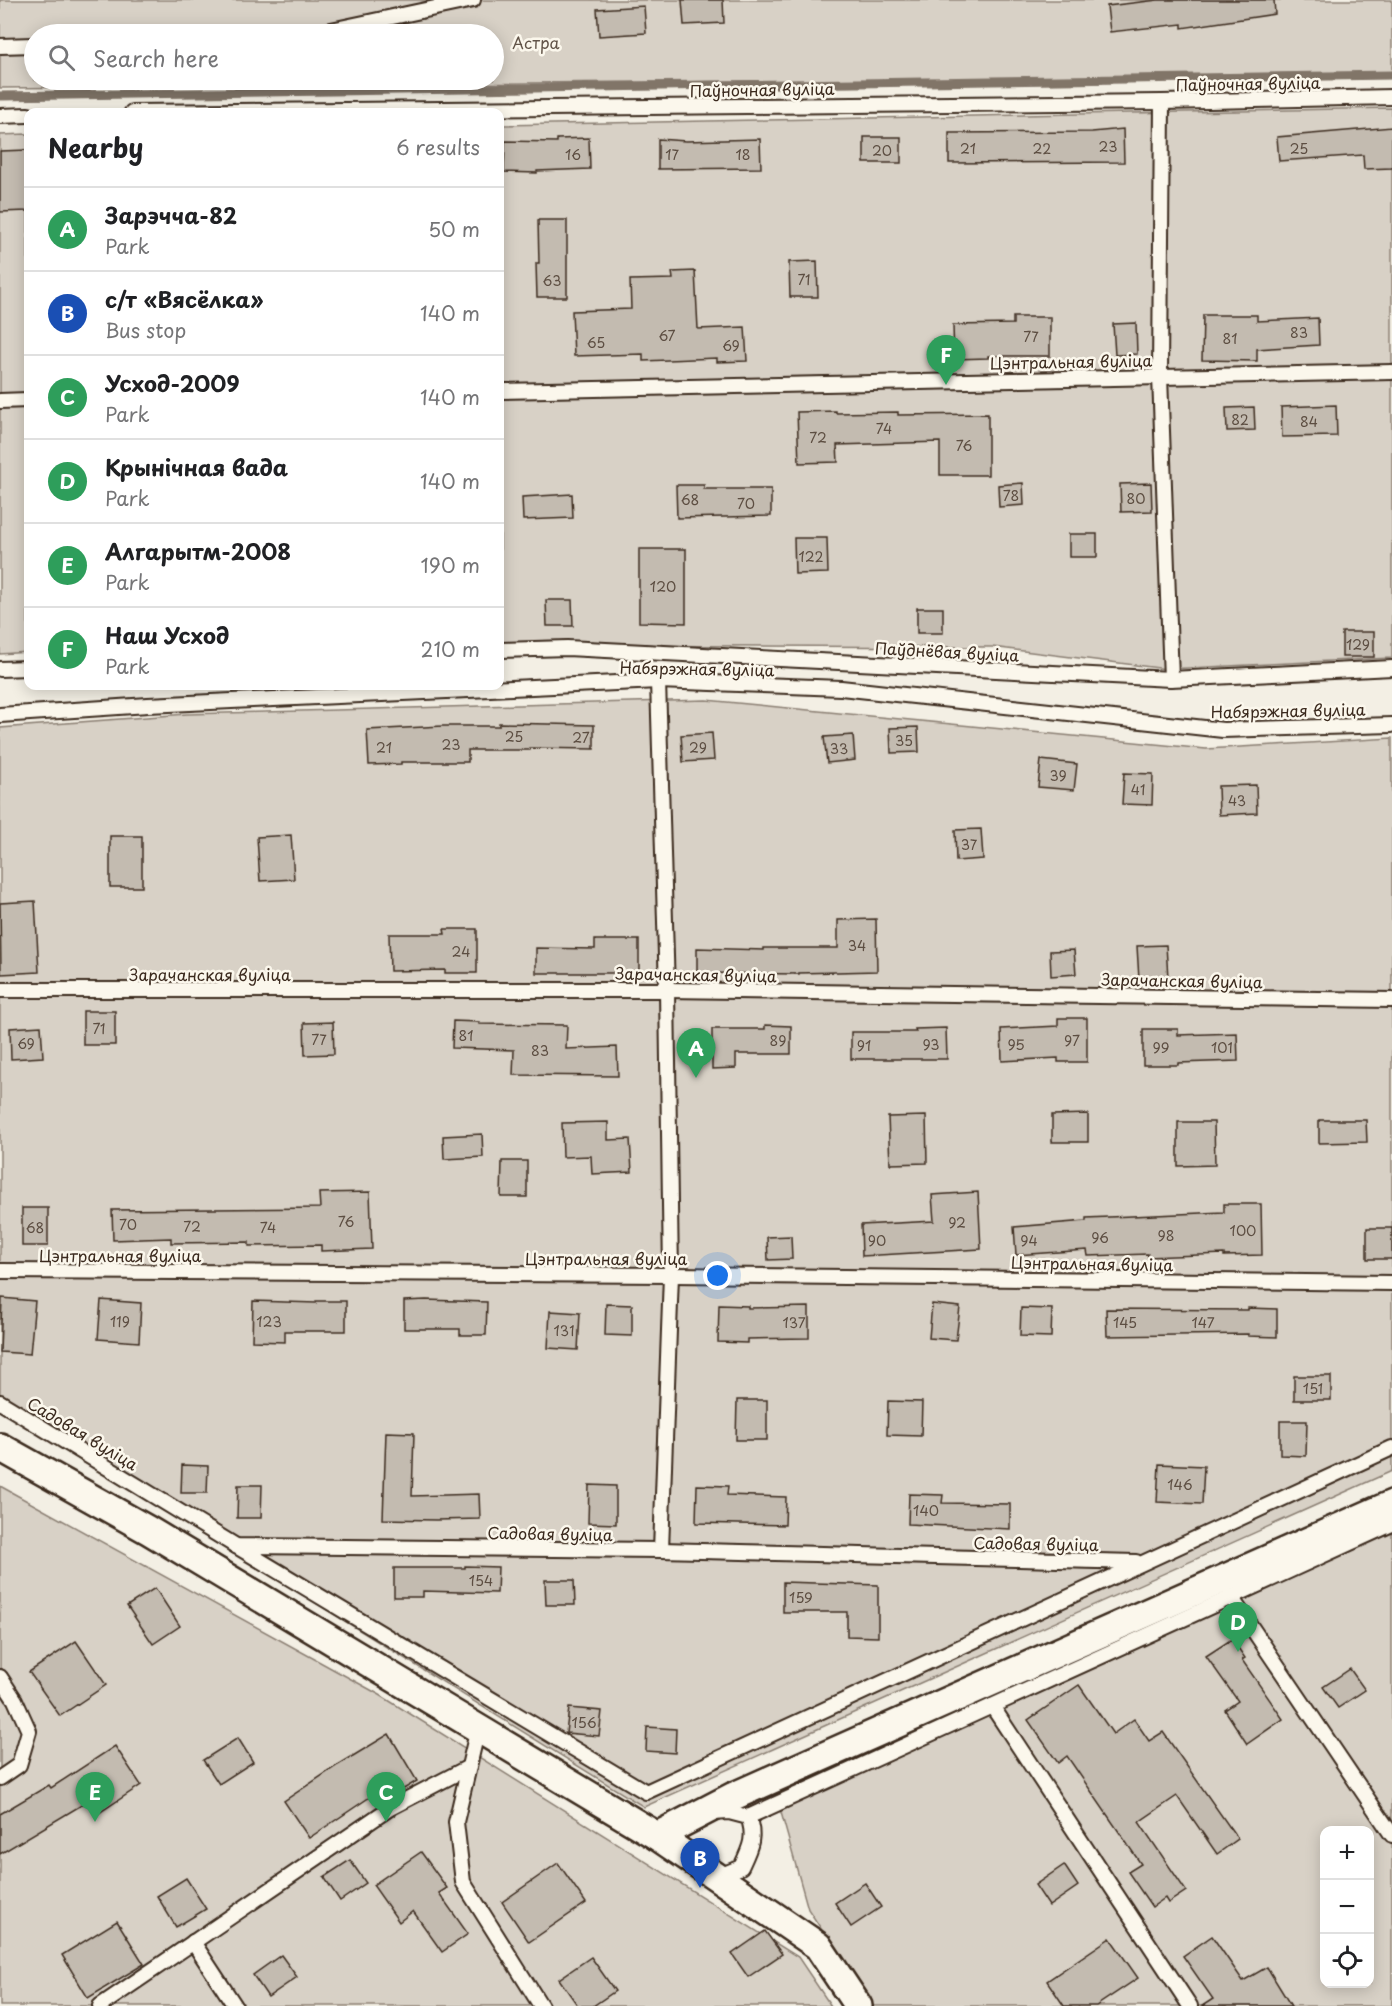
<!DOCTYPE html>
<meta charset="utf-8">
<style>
body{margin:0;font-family:"Playpen Sans",sans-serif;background:#f2f2f2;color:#202124}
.controls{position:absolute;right:18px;bottom:18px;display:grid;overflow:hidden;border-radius:12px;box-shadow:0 3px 15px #0003}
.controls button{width:54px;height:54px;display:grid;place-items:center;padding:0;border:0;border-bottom:2px solid #e0e0e0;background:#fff;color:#202124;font:30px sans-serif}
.you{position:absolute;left:718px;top:1276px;width:21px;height:21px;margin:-15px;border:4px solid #fff;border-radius:50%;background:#1a73e8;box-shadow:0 0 0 9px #1a73e833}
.badge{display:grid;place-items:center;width:39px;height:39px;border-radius:50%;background:#7c3aed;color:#fff;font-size:20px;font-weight:700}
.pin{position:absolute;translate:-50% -50px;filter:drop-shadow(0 2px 3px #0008)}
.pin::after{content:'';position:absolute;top:32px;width:21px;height:18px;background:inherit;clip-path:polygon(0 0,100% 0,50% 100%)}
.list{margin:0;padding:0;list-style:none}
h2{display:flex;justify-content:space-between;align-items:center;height:78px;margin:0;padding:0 24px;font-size:26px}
h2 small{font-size:20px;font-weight:400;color:#757577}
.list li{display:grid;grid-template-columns:39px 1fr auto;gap:18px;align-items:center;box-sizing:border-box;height:84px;padding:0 24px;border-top:2px solid #e0e0e0}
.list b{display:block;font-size:22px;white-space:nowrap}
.list p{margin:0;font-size:20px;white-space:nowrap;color:#757577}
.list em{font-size:20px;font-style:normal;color:#757577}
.icon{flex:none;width:33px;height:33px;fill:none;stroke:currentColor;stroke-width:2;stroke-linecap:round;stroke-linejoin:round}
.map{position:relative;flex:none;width:1392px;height:2006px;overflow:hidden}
.search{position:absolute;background:#fff;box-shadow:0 3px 15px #0003;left:24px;top:24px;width:480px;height:66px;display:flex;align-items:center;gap:15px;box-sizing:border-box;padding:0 21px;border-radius:33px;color:#757577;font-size:22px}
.panel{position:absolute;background:#fff;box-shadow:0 3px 15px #0003;left:24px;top:108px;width:480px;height:582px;border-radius:12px}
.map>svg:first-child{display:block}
.green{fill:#d8d1c6;stroke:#8a7e72;stroke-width:1.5;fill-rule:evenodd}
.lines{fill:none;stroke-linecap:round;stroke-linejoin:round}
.stream{stroke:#817468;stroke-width:9}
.building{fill:#c3bbb0;stroke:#3b2a1e;stroke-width:1.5}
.service-casing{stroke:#3b2a1e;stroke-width:18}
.minor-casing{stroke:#3b2a1e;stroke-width:32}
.service{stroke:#fbf7ec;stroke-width:14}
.minor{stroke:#fbf7ec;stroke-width:27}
.labels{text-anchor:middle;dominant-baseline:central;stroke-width:5;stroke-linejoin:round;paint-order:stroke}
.number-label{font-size:14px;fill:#5d4e42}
.park-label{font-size:16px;fill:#625448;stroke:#fbf7ec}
.street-label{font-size:16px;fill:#3b2a1e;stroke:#fbf7ec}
</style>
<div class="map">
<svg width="1392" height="2006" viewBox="0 0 1392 2006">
<rect width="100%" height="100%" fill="#f3efe4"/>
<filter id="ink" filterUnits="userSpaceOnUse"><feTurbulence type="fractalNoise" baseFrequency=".0167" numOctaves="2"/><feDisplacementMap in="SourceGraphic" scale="12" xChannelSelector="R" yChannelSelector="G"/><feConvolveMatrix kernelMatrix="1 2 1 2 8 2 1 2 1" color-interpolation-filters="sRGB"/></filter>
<g filter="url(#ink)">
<!-- green -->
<g class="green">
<path d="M0 0H1392V75L0 88ZM34 34H494V80H34Z"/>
<path d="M1392 108V658L1167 669 992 647 500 645V125Z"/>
<path d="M28 134V652L0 654V135Z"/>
<path d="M706 700 1206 749 1392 738V1471L644 1807 0 1407V728L187 714Z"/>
<path d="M0 1486 380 1695 798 1957 831 2006H0Z"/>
<path d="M1392 1513V2006H872L808 1909 775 1791ZM1324 1830H1370V1984H1324Z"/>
</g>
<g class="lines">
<!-- stream -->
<path class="stream" d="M0 96 1392 75"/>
</g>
<!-- building -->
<g class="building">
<path d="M682 0H723L724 23 684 25Z"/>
<path d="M1158 0H1274L1275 14 1182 28V24L1110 32 1107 6Z"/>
<path d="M644 6 646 33 599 36 597 9Z"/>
<path d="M1392 127V168L1364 169 1363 155 1279 161 1277 137Z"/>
<path d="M1123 129 1124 162 949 163V133L1092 132Z"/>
<rect x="864" y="137" width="37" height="26"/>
<path d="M589 138 590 169 537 171V173L504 172 505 141 557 142V139Z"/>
<path d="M658 139 686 141 760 139 761 168 658 169Z"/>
<path d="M28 150V211L0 212V151Z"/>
<path d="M538 220H567V297H537L536 263H539Z"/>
<path d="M817 261 818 297H790L789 262Z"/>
<path d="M695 271 698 329 745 327 747 361 717 362V358L643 361V354L574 356 572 311 631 309 630 280 673 279 672 272Z"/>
<path d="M1203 315H1257V321L1318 318 1319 345 1257 349V361L1202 360Z"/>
<path d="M1013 317H1050V356H988V358L954 359 953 325 1013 324Z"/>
<path d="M1136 323 1137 354 1115 355 1113 324Z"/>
<path d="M1336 405 1337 436 1282 437 1281 407Z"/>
<path d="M1254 407 1255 430 1227 431 1226 408Z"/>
<path d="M836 411V413L898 412V415L988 414V475H940V442L837 445 838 462 799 463 797 412Z"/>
<path d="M1023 483 1024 505 999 507 998 485Z"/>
<path d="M1151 483 1152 511 1121 512 1120 484Z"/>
<path d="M676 485H704V489H771V516L677 518Z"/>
<path d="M572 494 573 518 523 520 522 497Z"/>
<rect x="1069" y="534" width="28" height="23"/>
<path d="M794 538H827L828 573 795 574Z"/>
<path d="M639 549H686V623L639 622Z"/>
<path d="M546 600H572L573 626H547Z"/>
<rect x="917" y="608" width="26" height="25"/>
<rect x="1342" y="632" width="32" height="25"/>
<path d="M499 723 594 725V749L530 748V750H468V762H401V764L369 765 367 730 443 726H499Z"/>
<path d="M918 727 919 752 891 753 890 728Z"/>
<path d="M712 733 714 760 683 762 681 735Z"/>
<path d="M853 735 855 760 827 763 824 737Z"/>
<path d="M1041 760 1077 764 1074 790 1038 787Z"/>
<path d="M1124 773 1153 774 1152 805 1122 804Z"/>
<path d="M1256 785 1257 813 1219 815 1218 786Z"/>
<path d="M981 829 983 859 956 861 955 830Z"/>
<path d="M291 835 294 879 260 881 257 837Z"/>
<rect x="110" y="836" width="32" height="51"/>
<path d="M35 901 39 972 1 974 0 903Z"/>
<path d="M876 919 877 971 799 973V974L697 973V948L764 950V948H838V920Z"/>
<path d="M444 929H477V973H445V970L390 971 389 934H445Z"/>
<path d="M595 940H639V973H536V948L595 949Z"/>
<path d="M1166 945 1168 978 1139 979 1137 946Z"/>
<path d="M1074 950 1076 974 1051 976 1050 951Z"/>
<rect x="83" y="1011" width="32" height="34"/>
<path d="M1058 1018H1087V1062H1058V1058L1002 1061 1001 1029 1058 1026Z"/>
<path d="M453 1021 479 1022V1024L567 1025 566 1049 617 1047 618 1076 513 1075 514 1050 452 1048Z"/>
<path d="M333 1022 334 1054 305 1055 304 1023Z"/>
<path d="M765 1025 791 1026V1054H736V1068L712 1069V1029H765Z"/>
<path d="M41 1026 43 1057 11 1059 10 1028Z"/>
<path d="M946 1028 947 1059H851V1032H916L915 1029Z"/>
<path d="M1143 1029H1178V1035L1237 1033 1238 1061 1178 1063V1065H1143Z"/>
<path d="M1088 1114V1142H1052V1115Z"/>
<path d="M926 1116 927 1163 890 1164 888 1117Z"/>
<path d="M1319 1120H1366L1367 1142 1319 1143Z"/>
<path d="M608 1122V1140L630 1139 632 1172 592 1174 591 1156 563 1157 562 1123Z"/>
<path d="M1178 1122H1214L1215 1165 1178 1166Z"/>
<path d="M482 1134 483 1157 444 1159 443 1136Z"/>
<path d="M502 1161H527V1197H501Z"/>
<path d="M370 1192 372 1249 321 1251V1245L249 1246V1242L171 1243V1238L113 1240 112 1210 320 1208 319 1193Z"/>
<path d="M978 1192 981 1249 862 1256 861 1225 934 1221 932 1195Z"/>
<path d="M1224 1204H1261L1262 1255 1224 1256V1254L1148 1257V1254L1088 1256 1087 1250 1016 1255 1014 1227 1086 1221V1218L1224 1212Z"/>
<rect x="22" y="1208" width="26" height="38"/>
<rect x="1367" y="1228" width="25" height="31"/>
<path d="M791 1236 792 1259 768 1260 767 1237Z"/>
<path d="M2 1298 35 1301 30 1354 0 1352Z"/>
<path d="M101 1300 141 1303 139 1342 98 1339Z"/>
<path d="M426 1300 487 1302 486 1335H460V1329H404V1301Z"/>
<path d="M253 1301 316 1303V1301H346V1331H285V1342L252 1341Z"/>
<path d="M606 1304 632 1305V1336L605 1335Z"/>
<path d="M932 1304 960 1307 956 1340 929 1338Z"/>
<path d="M719 1305 748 1306V1308L809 1307V1338L747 1339V1343L718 1342Z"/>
<path d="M1021 1308 1052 1309 1051 1337 1020 1336Z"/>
<path d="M1248 1308 1277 1309V1337L1248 1336V1334L1107 1336 1106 1309 1248 1310Z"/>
<path d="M550 1311 580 1313 578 1350 548 1348Z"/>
<rect x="1294" y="1376" width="37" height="24"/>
<path d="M737 1400H767V1440H736Z"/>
<path d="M888 1401 922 1402 921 1436 887 1435Z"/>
<path d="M1280 1421H1307L1306 1456 1280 1455Z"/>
<path d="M386 1432 414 1433 412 1496 479 1494 480 1519 436 1520 383 1519Z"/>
<path d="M1159 1464 1204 1466 1202 1504 1157 1502Z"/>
<path d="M182 1465 208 1466 207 1493H181Z"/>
<path d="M238 1485H262L261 1518H237Z"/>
<path d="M589 1485 616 1486V1524L588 1523Z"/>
<path d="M697 1485 728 1486 727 1495 786 1497 785 1525 696 1523Z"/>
<path d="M909 1494 943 1495 942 1503 1010 1504V1529L908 1524Z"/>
<path d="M465 1566 498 1567 497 1593 423 1591V1597H394V1568H465Z"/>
<path d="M545 1580H574L575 1605H546Z"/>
<path d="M783 1582 878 1585V1637L847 1636V1612H783Z"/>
<path d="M155 1588 180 1626 153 1644 127 1606Z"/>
<path d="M1232 1639 1245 1658 1242 1660 1283 1719 1247 1744 1225 1710 1238 1701 1206 1656Z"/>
<path d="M76 1641 106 1685 60 1716 29 1672Z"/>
<path d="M1350 1669 1365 1690 1338 1708 1323 1687Z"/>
<path d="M1079 1685 1113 1734 1134 1719 1149 1741 1163 1732 1238 1839 1217 1854 1177 1796 1139 1822 1186 1891 1168 1903 1165 1898 1152 1907 1128 1872 1141 1864 1067 1756 1058 1763 1028 1720Z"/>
<path d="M569 1708 602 1711 599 1736 566 1733Z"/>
<path d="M647 1727 676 1729 675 1753 646 1751Z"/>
<path d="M389 1734 417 1781 382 1802 376 1793 309 1838 284 1801 338 1765Z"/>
<path d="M238 1738 253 1762 219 1784 203 1760Z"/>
<path d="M115 1746 141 1785 99 1813 90 1800 0 1854V1814L49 1785 51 1788Z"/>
<path d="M421 1852 447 1888 439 1893 468 1934 442 1952 413 1911 399 1922 373 1885Z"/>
<path d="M350 1860 366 1883 340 1901 324 1877Z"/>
<path d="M558 1863 586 1903 529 1942 502 1902Z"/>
<path d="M1064 1865 1078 1886 1049 1906 1035 1885Z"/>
<path d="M186 1878 206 1909 176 1927 157 1896Z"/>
<path d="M865 1883 881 1907 851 1927 835 1903Z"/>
<path d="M117 1921 144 1964 88 1998 62 1955Z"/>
<path d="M765 1931 782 1954 748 1977 732 1954Z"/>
<path d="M1212 1936 1243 1981 1267 1967 1291 2006H1202L1213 1999 1183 1956Z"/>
<path d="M1110 1938 1138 1978 1096 2006H1064L1047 1981Z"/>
<path d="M281 1955 297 1977 268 1997 253 1975Z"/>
<path d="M591 1957 615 1991 593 2006H578L559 1979Z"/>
</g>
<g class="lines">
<defs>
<g id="service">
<path d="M312 34 473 0"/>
<path d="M0 46 34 45"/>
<path d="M1162 102 1160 376 1171 679"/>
<path d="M132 112 1162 102 1392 97"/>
<path d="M0 116 28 115"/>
<path d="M500 391 1392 372"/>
<path d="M0 401 28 400"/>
<path d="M500 650 567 648 1171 679 1392 668"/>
<path d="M0 669 28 668"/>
<path d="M658 681 667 990 671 1275 661 1550"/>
<path d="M0 715 148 705 658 681 841 688 1223 730 1392 725"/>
<path d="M0 990H667L1392 1000"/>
<path d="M0 1271 671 1275 1392 1283"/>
<path d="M0 1402 236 1546 661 1550 1136 1562"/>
<path d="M236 1546 646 1792 1392 1448"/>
<path d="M1231 1597 1392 1835"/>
<path d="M0 1677 15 1700 29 1731 19 1765 0 1778"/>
<path d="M992 1706 1190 2006"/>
<path d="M478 1728 456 1822 463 1882 541 2006"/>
<path d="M713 1813 729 1812 748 1817C756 1837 750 1848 741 1867L717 1877"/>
<path d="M748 1817 1392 1524"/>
<path d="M193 1942 235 2006"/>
<path d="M100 2006 390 1808 469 1767"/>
</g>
<g id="minor">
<path d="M0 1447 148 1530 657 1836 818 1946 858 2006"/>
<path d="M657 1836 734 1796 1392 1504"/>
</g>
</defs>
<!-- service casing -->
<use href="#service" class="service-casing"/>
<!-- minor casing -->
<use href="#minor" class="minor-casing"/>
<!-- service -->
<use href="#service" class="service"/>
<!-- minor -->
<use href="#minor" class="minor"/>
</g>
</g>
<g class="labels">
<!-- number labels -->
<g class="number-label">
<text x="1108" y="146">23</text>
<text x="968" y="148">21</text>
<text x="1042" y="148">22</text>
<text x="1299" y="148">25</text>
<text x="882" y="150">20</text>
<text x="573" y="154">16</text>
<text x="672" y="154">17</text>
<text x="743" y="154">18</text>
<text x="804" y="279">71</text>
<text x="552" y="280">63</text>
<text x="1299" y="332">83</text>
<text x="667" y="335">67</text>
<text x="1031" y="336">77</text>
<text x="1230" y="338">81</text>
<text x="596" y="342">65</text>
<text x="731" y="345">69</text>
<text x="1240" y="419">82</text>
<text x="1309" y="421">84</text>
<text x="884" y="428">74</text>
<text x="818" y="437">72</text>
<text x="964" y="445">76</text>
<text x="1011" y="495">78</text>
<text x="1136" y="498">80</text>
<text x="690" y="499">68</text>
<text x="746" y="503">70</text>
<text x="811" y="556">122</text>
<text x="663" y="586">120</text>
<text x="1358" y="644">129</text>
<text x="514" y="736">25</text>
<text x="581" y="737">27</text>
<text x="904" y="740">35</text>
<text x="451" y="744">23</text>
<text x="384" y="747">21</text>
<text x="698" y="747">29</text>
<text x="839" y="748">33</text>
<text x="1058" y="775">39</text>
<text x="1138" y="789">41</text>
<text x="1237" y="800">43</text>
<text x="969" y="844">37</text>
<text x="857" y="945">34</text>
<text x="461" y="951">24</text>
<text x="99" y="1028">71</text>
<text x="466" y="1035">81</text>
<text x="319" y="1039">77</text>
<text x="778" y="1040">89</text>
<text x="1072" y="1040">97</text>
<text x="26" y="1043">69</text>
<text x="931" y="1044">93</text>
<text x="1016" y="1044">95</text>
<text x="864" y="1045">91</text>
<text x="1161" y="1047">99</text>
<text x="1222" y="1047">101</text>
<text x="540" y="1050">83</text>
<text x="346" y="1221">76</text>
<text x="957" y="1222">92</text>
<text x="128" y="1224">70</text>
<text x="192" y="1226">72</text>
<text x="35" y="1227">68</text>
<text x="268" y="1227">74</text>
<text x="1243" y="1230">100</text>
<text x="1166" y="1235">98</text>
<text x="1100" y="1237">96</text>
<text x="877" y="1240">90</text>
<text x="1029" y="1240">94</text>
<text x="120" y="1321">119</text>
<text x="269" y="1321">123</text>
<text x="794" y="1322">137</text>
<text x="1125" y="1322">145</text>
<text x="1203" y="1322">147</text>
<text x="564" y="1330">131</text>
<text x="1313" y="1388">151</text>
<text x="1180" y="1484">146</text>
<text x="926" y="1510">140</text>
<text x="481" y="1580">154</text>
<text x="801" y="1597">159</text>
<text x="584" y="1722">156</text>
</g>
<!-- park labels -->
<g class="park-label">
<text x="536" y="42">Астра</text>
</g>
<!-- street labels -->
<g class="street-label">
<text transform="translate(1248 83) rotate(-1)">Паўночная вуліца</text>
<text transform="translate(762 89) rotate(-1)">Паўночная вуліца</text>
<text transform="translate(1071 361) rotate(-1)">Цэнтральная вуліца</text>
<text transform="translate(947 651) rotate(3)">Паўднёвая вуліца</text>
<text transform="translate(697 668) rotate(1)">Набярэжная вуліца</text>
<text transform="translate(1288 710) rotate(-1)">Набярэжная вуліца</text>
<text x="210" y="974">Зарачанская вуліца</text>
<text transform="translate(696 974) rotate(1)">Зарачанская вуліца</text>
<text transform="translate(1182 980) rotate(1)">Зарачанская вуліца</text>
<text x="120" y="1255">Цэнтральная вуліца</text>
<text x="606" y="1258">Цэнтральная вуліца</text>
<text transform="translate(1092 1263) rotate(1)">Цэнтральная вуліца</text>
<text transform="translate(83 1433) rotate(31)">Садовая вуліца</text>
<text transform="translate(550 1533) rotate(1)">Садовая вуліца</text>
<text transform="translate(1036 1543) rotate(1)">Садовая вуліца</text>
</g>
</g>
</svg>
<div class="controls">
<button>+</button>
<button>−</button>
<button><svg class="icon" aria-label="locate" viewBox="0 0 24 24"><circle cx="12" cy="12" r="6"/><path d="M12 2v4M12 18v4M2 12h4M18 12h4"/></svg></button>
</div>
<div class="you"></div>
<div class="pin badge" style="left:696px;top:1078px;background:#2e9e5b">A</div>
<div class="pin badge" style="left:700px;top:1888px;background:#1a4fb4">B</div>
<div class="pin badge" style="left:386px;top:1822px;background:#2e9e5b">C</div>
<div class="pin badge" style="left:1238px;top:1652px;background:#2e9e5b">D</div>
<div class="pin badge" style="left:95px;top:1822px;background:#2e9e5b">E</div>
<div class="pin badge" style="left:946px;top:385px;background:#2e9e5b">F</div>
<div class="search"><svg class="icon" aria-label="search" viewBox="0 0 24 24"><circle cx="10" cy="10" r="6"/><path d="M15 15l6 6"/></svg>Search here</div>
<section class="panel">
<h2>Nearby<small>6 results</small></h2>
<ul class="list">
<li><span class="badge" style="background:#2e9e5b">A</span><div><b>Зарэчча-82</b><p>Park</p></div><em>50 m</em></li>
<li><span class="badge" style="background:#1a4fb4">B</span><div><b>с/т «Вясёлка»</b><p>Bus stop</p></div><em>140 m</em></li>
<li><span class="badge" style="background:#2e9e5b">C</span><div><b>Усход-2009</b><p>Park</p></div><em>140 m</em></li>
<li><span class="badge" style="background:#2e9e5b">D</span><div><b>Крынічная вада</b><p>Park</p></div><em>140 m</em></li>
<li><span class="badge" style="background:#2e9e5b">E</span><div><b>Алгарытм-2008</b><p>Park</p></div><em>190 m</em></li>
<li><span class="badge" style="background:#2e9e5b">F</span><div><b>Наш Усход</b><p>Park</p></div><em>210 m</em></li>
</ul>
</section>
</div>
